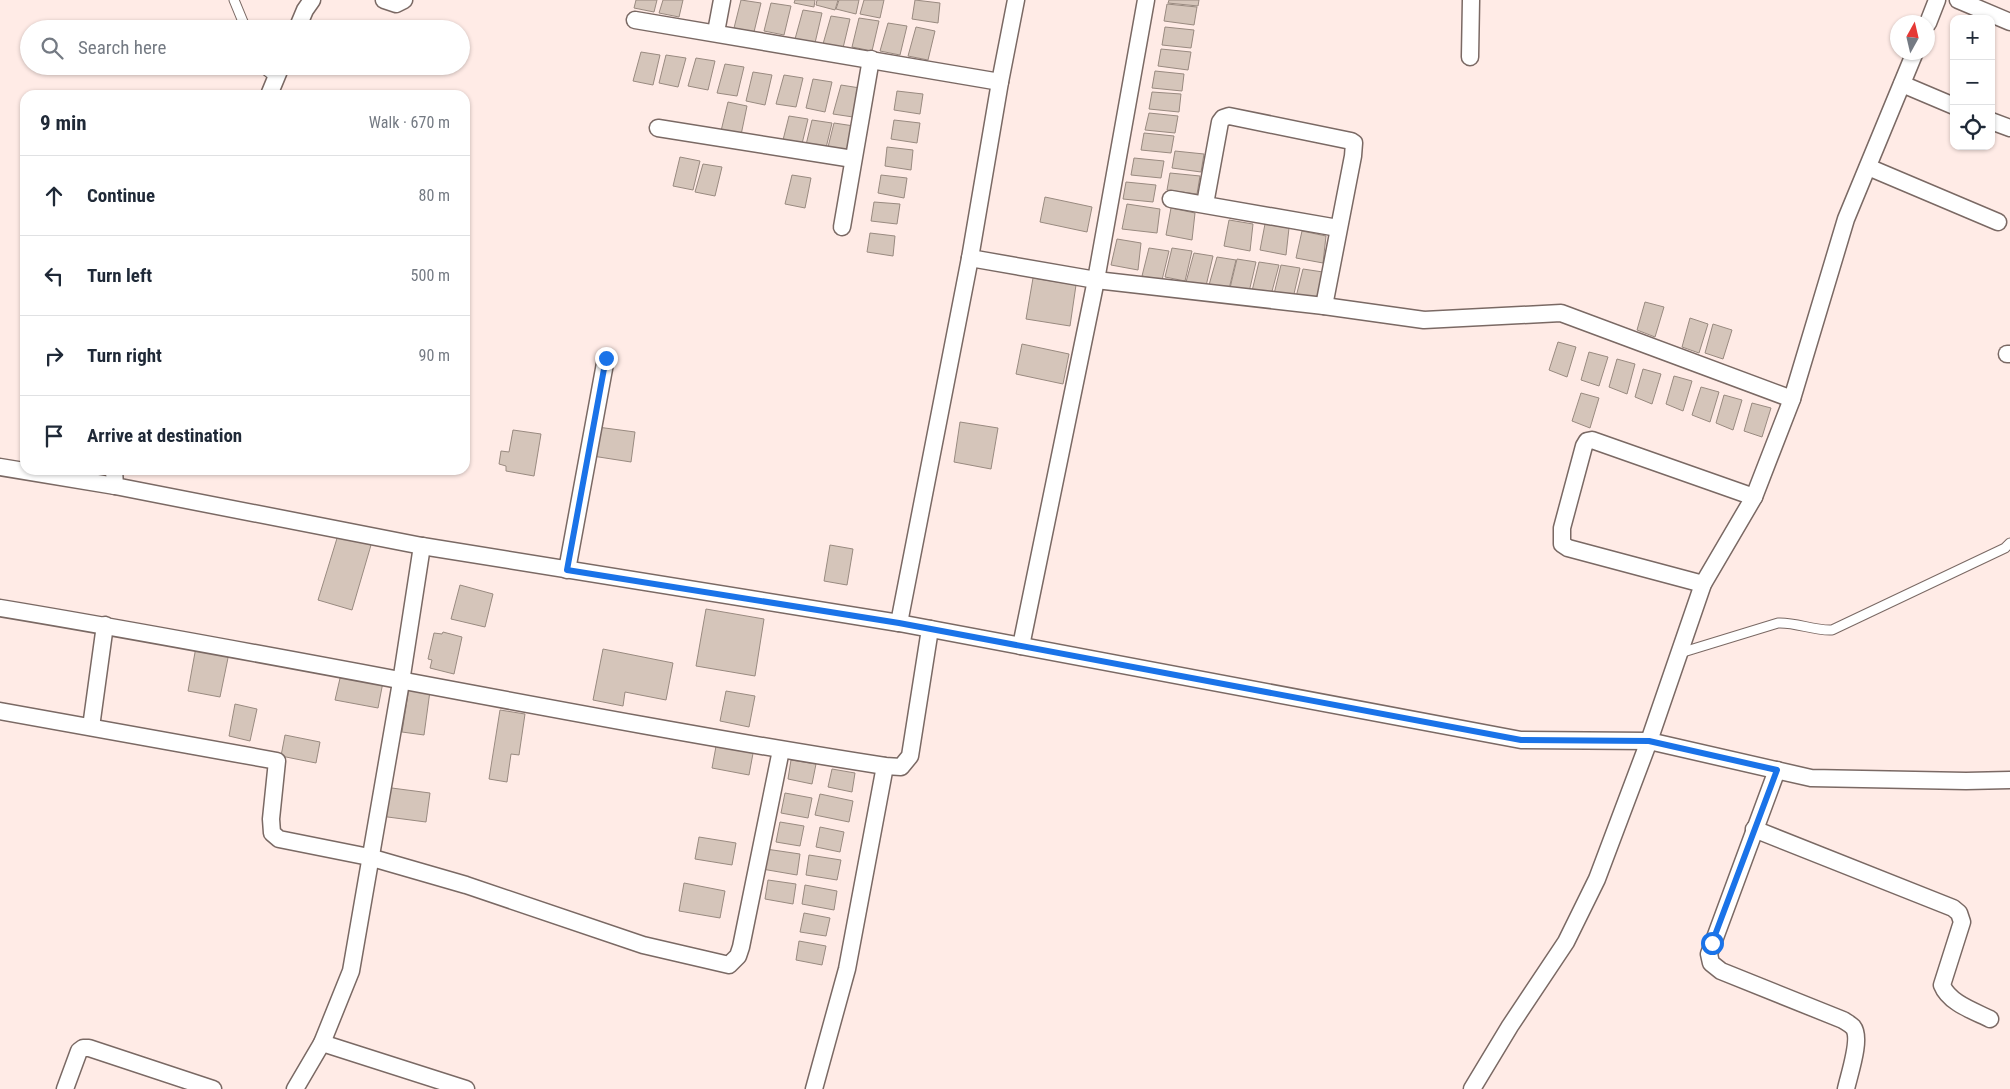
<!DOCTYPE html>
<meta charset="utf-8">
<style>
body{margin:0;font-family:"Roboto Condensed",sans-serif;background:#f2f2f3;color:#1f2937}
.controls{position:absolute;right:15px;top:15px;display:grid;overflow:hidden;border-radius:10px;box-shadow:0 1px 4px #0004}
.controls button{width:45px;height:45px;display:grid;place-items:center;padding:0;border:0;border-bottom:1px solid #e0e1e3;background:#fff;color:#1f2937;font:25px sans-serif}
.compass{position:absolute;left:1890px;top:15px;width:45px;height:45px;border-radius:50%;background:#fff;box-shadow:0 1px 4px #0004;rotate:8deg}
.stop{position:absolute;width:15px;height:15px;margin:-11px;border:4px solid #1a73e8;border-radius:50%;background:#fff}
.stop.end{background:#1a73e8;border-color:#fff;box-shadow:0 1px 5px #0008}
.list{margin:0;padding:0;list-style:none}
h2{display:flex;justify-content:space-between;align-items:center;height:65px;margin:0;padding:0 20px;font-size:21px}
h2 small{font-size:16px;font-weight:400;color:#747a83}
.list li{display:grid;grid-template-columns:32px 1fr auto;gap:15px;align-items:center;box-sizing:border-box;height:80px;padding:0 20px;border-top:1px solid #e0e1e3}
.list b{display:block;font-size:19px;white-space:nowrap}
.list em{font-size:16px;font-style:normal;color:#747a83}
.icon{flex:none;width:28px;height:28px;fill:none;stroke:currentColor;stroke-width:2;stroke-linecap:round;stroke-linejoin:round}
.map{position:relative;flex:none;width:2010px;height:1089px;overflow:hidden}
.search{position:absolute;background:#fff;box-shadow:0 1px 4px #0004;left:20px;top:20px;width:450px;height:55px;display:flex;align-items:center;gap:12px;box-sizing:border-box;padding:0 18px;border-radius:28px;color:#747a83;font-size:19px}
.panel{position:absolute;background:#fff;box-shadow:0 1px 4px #0004;left:20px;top:90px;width:450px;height:385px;border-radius:15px}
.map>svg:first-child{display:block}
.building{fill:#d5c5ba;stroke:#998a80}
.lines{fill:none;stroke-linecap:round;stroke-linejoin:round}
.lane-casing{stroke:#7a6964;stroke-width:11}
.street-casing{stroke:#7a6964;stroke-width:19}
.lane{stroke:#fff;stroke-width:9}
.street{stroke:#fff;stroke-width:16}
.route{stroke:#1a73e8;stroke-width:6}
</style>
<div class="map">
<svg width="2010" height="1089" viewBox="0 0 2010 1089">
<rect width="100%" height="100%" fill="#ffebe6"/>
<!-- building -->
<g class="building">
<path d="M636 0H657L654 12 634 8Z"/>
<path d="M663 0H683L679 17 659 13Z"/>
<path d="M741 0 761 3 754 32 734 28Z"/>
<path d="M795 0H815L814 7 794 3Z"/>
<path d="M817 0H838L835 10 816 5Z"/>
<path d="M839 0H859L856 14 836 9Z"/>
<path d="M864 0H884L880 18 860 14Z"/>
<path d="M915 0 940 3 938 23 912 19Z"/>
<path d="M1169 0H1199L1198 6 1168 3Z"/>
<path d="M771 3 791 6 784 35 764 31Z"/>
<path d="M1167 4 1197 7 1194 25 1164 21Z"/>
<path d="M803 10 822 13 815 43 795 39Z"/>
<path d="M831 16 850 19 843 48 823 44Z"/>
<path d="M859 18 879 21 872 51 852 47Z"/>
<path d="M888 23 907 26 900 55 880 51Z"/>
<path d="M916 27 935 31 928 60 908 56Z"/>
<path d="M1165 27 1194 30 1191 48 1162 45Z"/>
<path d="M1161 49 1191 52 1188 70 1158 66Z"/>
<path d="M641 52 660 55 653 85 633 81Z"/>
<path d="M666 55 686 58 678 87 659 83Z"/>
<path d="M696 58 715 61 708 90 688 86Z"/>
<path d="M725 64 744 67 737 96 717 93Z"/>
<path d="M1155 71 1184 74 1182 91 1152 88Z"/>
<path d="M753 72 772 75 765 105 746 101Z"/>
<path d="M784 75 803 78 796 107 776 104Z"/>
<path d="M813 79 832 82 825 112 806 108Z"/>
<path d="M841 85 860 88 853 117 833 114Z"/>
<path d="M897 91 923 94 920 114 894 110Z"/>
<path d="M1152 92 1181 94 1179 112 1149 109Z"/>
<path d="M728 102 747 106 741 135 721 131Z"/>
<path d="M1149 113 1178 116 1175 133 1145 130Z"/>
<path d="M789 116 808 119 801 148 782 144Z"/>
<path d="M812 120 832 123 825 152 805 149Z"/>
<path d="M894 120 920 123 917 143 891 139Z"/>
<path d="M834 123 854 126 847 155 827 151Z"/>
<path d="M1144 133 1174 136 1171 153 1141 150Z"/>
<path d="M887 147 913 150 911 170 885 166Z"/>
<path d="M1175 151 1204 154 1201 172 1172 168Z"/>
<path d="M680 157 700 161 693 190 673 186Z"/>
<path d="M1134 158 1164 161 1161 178 1131 175Z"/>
<path d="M703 164 722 167 715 196 695 192Z"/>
<path d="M1170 173 1200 176 1197 194 1167 190Z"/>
<path d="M792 175 811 178 805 208 785 204Z"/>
<path d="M881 175 907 178 904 198 878 193Z"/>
<path d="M1126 182 1156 185 1153 202 1123 199Z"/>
<path d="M1045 197 1092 207 1087 232 1040 222Z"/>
<path d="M874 202 900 204 897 224 871 221Z"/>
<path d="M1127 204 1160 209 1157 233 1122 229Z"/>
<path d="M1171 208 1195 213 1192 240 1166 235Z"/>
<path d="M1229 220 1253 224 1250 251 1224 246Z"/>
<path d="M1265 224 1289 228 1286 255 1260 250Z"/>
<path d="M1302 231 1326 236 1323 263 1296 258Z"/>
<path d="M870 233 895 236 893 256 867 252Z"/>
<path d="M1117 239 1141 243 1138 270 1111 265Z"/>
<path d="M1149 248 1169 251 1162 280 1142 276Z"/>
<path d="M1172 248 1192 251 1185 281 1165 277Z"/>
<path d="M1194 253 1213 256 1206 286 1186 282Z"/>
<path d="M1217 257 1236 260 1229 289 1209 285Z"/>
<path d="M1237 259 1256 262 1249 292 1230 288Z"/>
<path d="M1259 262 1279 265 1271 295 1252 291Z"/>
<path d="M1281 265 1300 268 1293 298 1274 294Z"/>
<path d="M1303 269 1323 272 1316 301 1296 297Z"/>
<path d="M1033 278 1076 285 1070 326 1026 319Z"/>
<path d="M1645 302 1664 307 1655 337 1637 330Z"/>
<path d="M1690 318 1708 324 1699 353 1682 347Z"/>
<path d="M1713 324 1732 330 1723 359 1705 353Z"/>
<path d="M1558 342 1576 347 1567 377 1549 370Z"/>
<path d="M1022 344 1069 354 1063 384 1016 374Z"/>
<path d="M1589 352 1608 357 1599 386 1581 380Z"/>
<path d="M1617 359 1635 364 1627 394 1609 387Z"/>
<path d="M1643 369 1661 374 1652 404 1635 397Z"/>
<path d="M1674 376 1692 381 1683 411 1666 404Z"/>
<path d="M1701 387 1719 392 1710 422 1692 415Z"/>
<path d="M1581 393 1599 398 1590 428 1572 421Z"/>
<path d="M1724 395 1742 400 1733 430 1716 423Z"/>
<path d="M1752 403 1771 408 1762 437 1744 431Z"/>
<path d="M960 422 998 428 991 469 954 462Z"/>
<path d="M590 426 635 432 631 462 586 455Z"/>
<path d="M513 430 541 434 534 476 506 471V466L499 464 501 451 509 452Z"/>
<path d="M338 535 371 545 352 610 318 600Z"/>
<path d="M830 545 853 549 847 585 824 581Z"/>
<path d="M460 585 493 594 485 627 451 619Z"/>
<path d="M706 609 764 619 755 676 696 666Z"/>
<path d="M443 632 462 637 454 674 430 668 432 660 428 659 434 633 442 634Z"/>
<path d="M196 647 229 653 220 697 188 691Z"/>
<path d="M603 649 673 663 666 700 625 692 623 706 593 700Z"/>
<path d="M341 674 383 682 378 708 335 700Z"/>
<path d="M409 688 430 691 424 735 402 732Z"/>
<path d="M726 691 755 696 749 727 720 721Z"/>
<path d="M235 704 257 709 250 741 229 736Z"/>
<path d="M500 710 525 714 519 755 511 754 507 782 489 779Z"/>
<path d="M285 735 320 742 316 763 281 756Z"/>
<path d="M717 741 754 748 749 775 712 768Z"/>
<path d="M791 760 816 764 812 784 788 779Z"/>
<path d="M832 769 855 773 852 792 828 787Z"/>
<path d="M384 787 430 793 426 822 380 816Z"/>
<path d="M785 793 812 798 808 818 781 813Z"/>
<path d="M820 794 853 801 849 822 815 815Z"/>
<path d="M780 822 804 826 800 846 776 842Z"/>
<path d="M820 827 844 832 840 852 816 847Z"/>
<path d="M699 837 736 843 732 865 695 859Z"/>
<path d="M766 849 800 854 797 875 762 869Z"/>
<path d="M809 855 841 860 837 880 806 875Z"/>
<path d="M768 880 796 884 793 904 765 899Z"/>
<path d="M684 883 725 891 720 918 679 911Z"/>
<path d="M805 885 837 891 834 910 802 904Z"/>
<path d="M804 913 830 918 826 936 800 932Z"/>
<path d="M799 941 826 946 822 965 796 960Z"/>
</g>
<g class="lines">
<defs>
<g id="lane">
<path d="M234 0 246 29"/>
<path d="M260 66 276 78"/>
<path d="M1680 653 1778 623C1796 622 1814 631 1832 630L2005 548 2010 543"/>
</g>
<g id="street">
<path d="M384 0 396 4 404 0"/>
<path d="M1958 0 2010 22"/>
<path d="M635 20 1000 82"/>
<path d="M1928 23 1937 0"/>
<path d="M297 29 305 10 312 0"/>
<path d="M716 32 722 0"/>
<path d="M1470 57 1471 0"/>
<path d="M1902 84 1954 106"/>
<path d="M269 95 281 66"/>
<path d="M1991 121 2010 128"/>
<path d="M658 128 853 159"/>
<path d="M1868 167 1998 222"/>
<path d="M1171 199 1338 228"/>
<path d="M1205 204 1220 122 1223 118 1229 116 1351 141 1354 143 1353 156 1324 306"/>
<path d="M842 227 871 59"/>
<path d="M970 258 1096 280 1324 306 1424 320 1561 313 1792 399"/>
<path d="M2007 354H2010"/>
<path d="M0 467 115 486"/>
<path d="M114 470 115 486 422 546 899 623 1521 740 1649 741 1811 778 1966 781 2010 780"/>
<path d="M567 570 606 358"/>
<path d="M1703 584 1568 548 1562 544V528L1584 446 1587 441 1592 440 1754 497"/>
<path d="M0 608C296 657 589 720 885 766L901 767 910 756 930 629"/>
<path d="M899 623 970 258 1000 82 1016 0"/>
<path d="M1021 646 1096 280 1146 0"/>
<path d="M0 711 277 761 271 819 272 833 279 839 369 857 466 885 643 945 729 965 738 956 741 947 781 750"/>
<path d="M91 727 105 625"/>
<path d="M1777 770 1709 954 1711 963 1721 971 1843 1020C1846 1022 1850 1024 1853 1027 1862 1038 1849 1075 1846 1089"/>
<path d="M1754 829 1953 908 1959 913 1962 922 1942 985C1949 1003 1974 1011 1990 1019"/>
<path d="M322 1043 466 1089"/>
<path d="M65 1089 79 1051 83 1048H89L213 1089"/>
<path d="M295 1089 322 1043 351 971 401 682 422 546"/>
<path d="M814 1089 847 969 885 766"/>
<path d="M1472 1089 1510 1026 1566 942 1597 879 1649 741 1703 584 1754 497 1792 399 1846 219 1915 52"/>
</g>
</defs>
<!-- lane casing -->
<use href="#lane" class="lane-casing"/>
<!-- street casing -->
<use href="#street" class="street-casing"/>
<!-- lane -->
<use href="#lane" class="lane"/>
<!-- street -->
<use href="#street" class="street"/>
</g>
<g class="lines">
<!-- route -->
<path class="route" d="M606 358 567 570 899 623 1521 740 1649 741 1777 770 1712 943"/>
</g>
</svg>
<div class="controls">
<button>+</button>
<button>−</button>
<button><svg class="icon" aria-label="locate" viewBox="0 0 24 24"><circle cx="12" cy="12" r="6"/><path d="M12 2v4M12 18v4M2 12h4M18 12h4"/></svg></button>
</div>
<svg class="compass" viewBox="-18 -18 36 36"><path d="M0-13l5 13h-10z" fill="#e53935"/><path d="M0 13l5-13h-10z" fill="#747a83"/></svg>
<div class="stop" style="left:1712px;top:943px"></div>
<div class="stop end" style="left:606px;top:358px"></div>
<div class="search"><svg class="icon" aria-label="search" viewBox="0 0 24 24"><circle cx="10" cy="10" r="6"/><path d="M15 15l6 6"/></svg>Search here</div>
<section class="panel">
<h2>9 min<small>Walk · 670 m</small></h2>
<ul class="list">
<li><svg class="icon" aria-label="ahead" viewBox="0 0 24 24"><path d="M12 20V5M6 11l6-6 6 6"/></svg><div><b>Continue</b></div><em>80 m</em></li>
<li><svg class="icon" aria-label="left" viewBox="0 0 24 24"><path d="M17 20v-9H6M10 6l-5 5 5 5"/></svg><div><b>Turn left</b></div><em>500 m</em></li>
<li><svg class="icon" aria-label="right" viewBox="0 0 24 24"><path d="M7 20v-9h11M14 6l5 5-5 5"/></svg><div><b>Turn right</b></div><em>90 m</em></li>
<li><svg class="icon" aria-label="arrive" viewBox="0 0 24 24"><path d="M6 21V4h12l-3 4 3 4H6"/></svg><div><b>Arrive at destination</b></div></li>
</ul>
</section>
</div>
